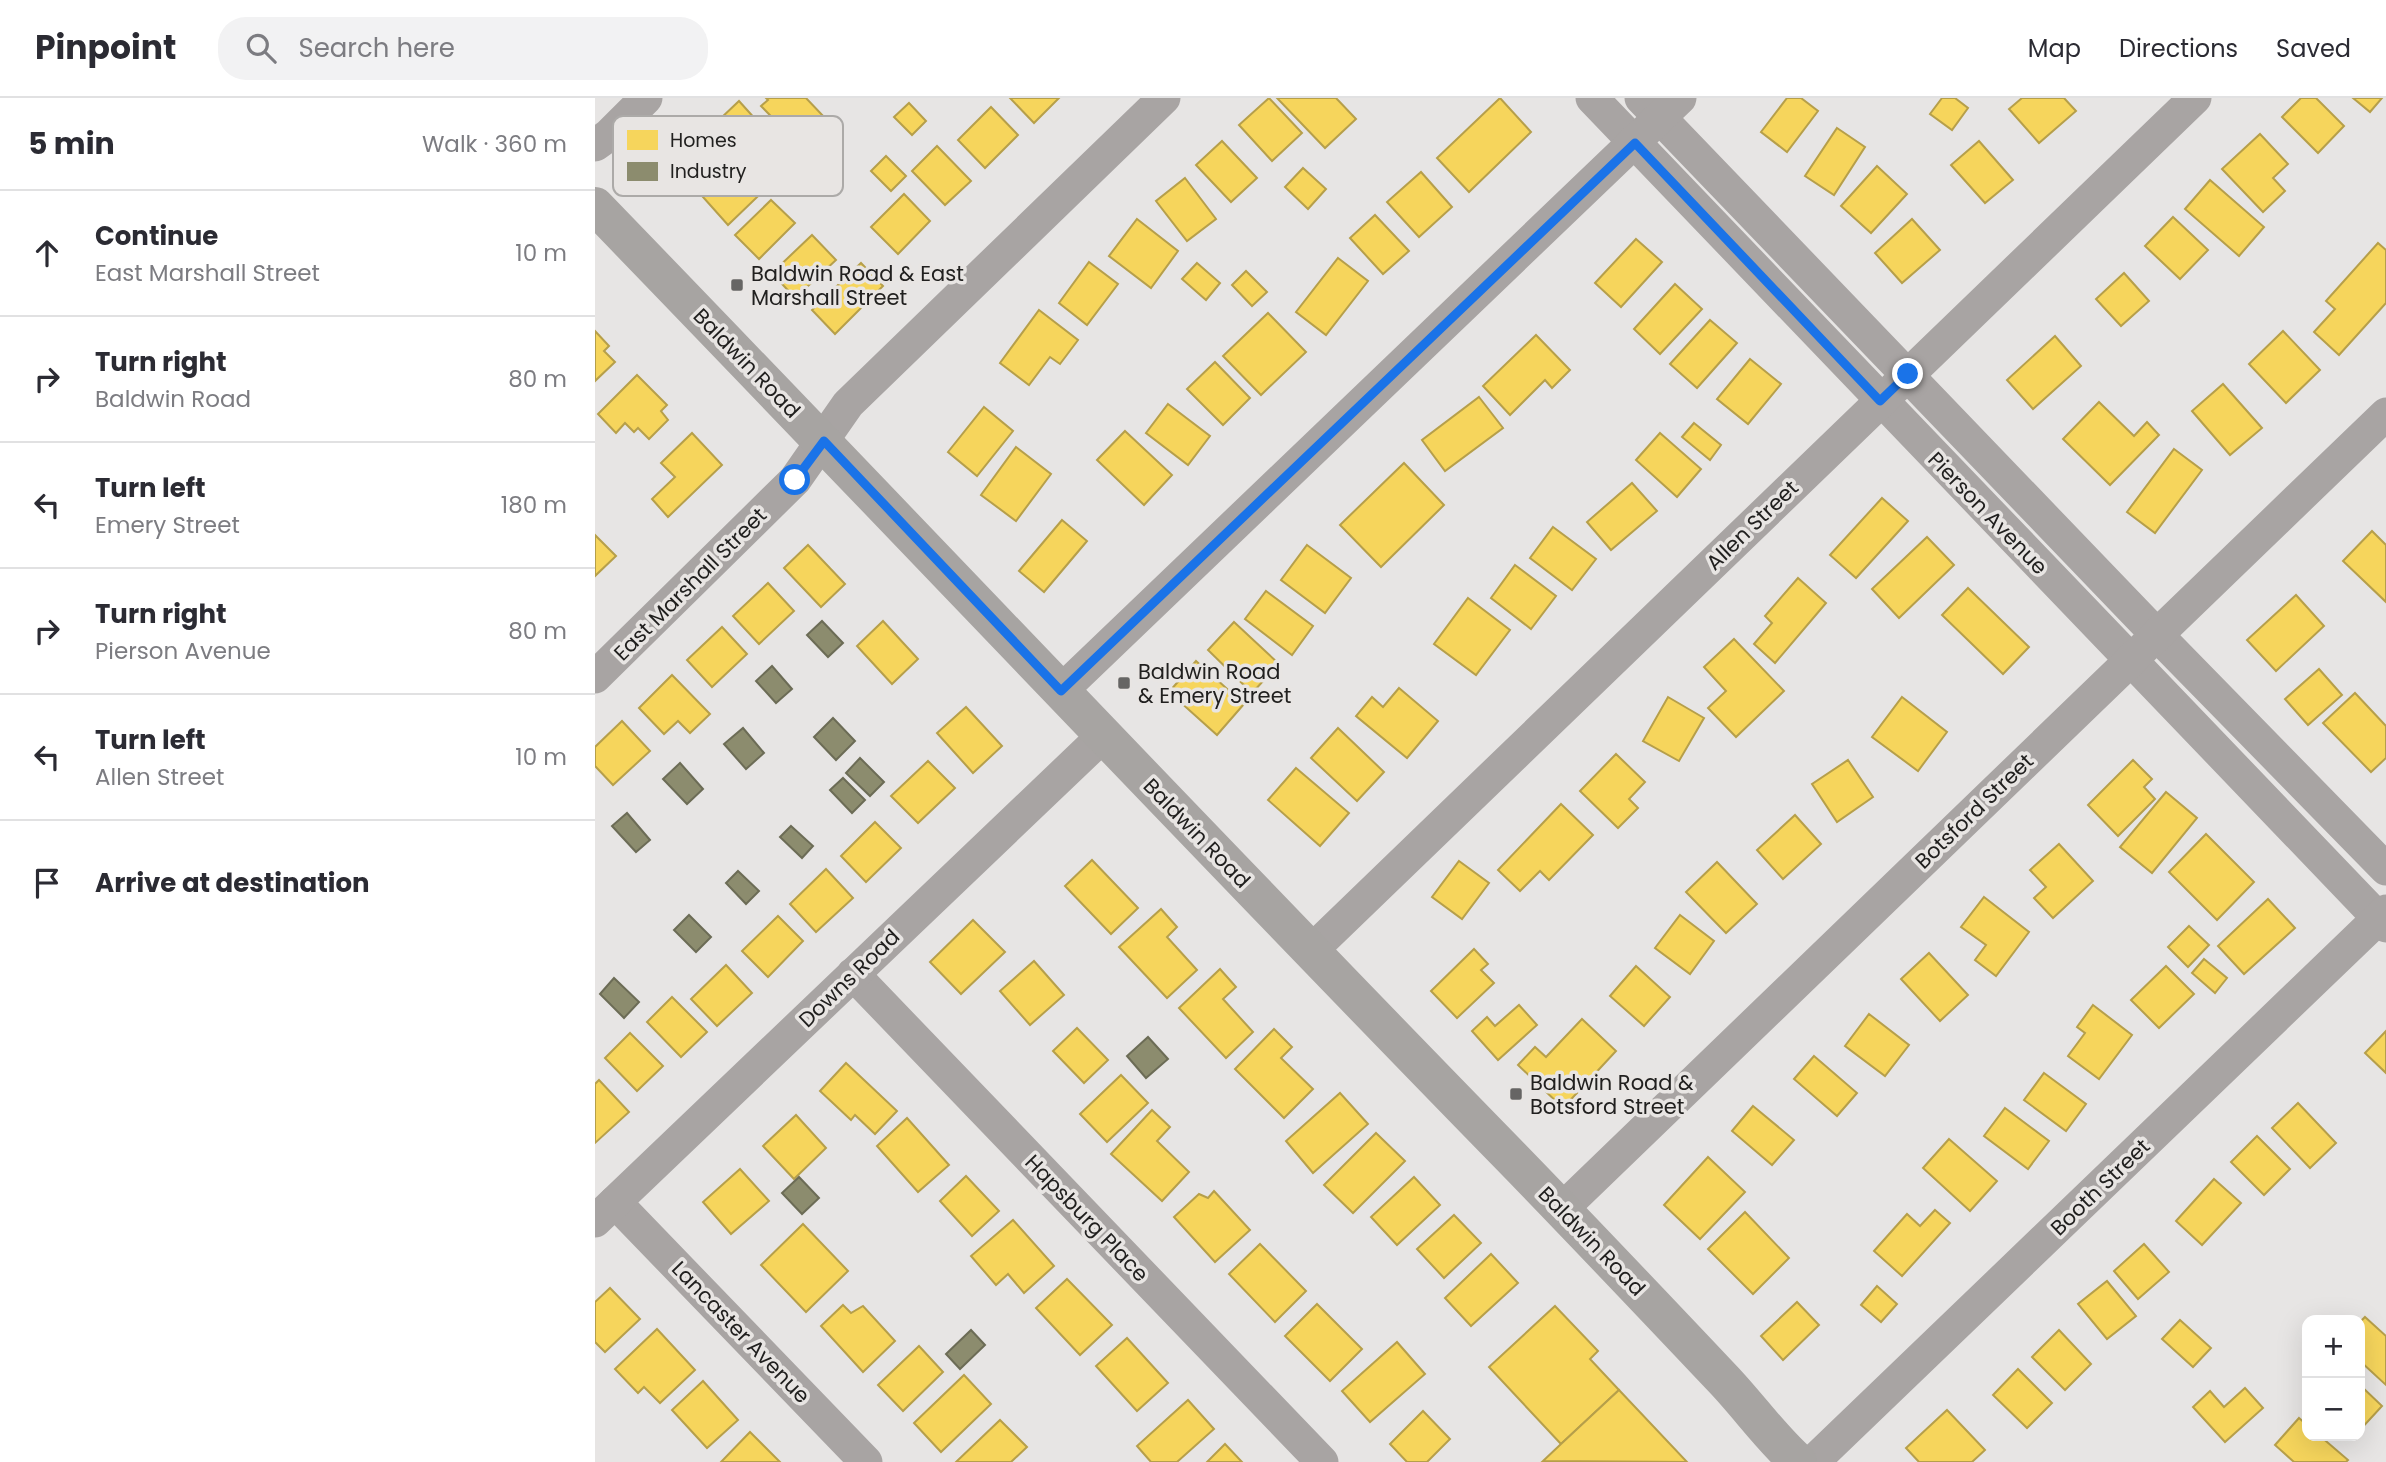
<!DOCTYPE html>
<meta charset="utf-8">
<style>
body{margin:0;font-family:Poppins,sans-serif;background:#f2f2f3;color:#2b2b33}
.controls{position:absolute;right:21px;bottom:21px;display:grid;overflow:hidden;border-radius:14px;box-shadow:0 7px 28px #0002}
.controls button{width:63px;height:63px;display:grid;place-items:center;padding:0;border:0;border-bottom:2px solid #e1e1e2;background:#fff;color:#2b2b33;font:35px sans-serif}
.stop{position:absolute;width:21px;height:21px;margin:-16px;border:5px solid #1a73e8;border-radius:50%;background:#fff}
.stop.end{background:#1a73e8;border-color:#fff;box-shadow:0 2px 7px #0008}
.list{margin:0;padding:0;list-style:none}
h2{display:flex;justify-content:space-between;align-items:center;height:91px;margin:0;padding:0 28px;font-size:30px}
h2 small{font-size:23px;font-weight:400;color:#7c7c81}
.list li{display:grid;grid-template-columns:46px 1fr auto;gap:21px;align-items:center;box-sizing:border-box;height:126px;padding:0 28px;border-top:2px solid #e1e1e2}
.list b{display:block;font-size:26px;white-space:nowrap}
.list p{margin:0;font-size:23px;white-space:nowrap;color:#7c7c81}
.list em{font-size:23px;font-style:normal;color:#7c7c81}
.icon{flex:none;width:38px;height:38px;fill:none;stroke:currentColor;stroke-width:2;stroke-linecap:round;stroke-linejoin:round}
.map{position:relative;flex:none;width:1791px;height:1364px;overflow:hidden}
header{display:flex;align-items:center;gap:42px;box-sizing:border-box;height:98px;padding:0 35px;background:#fff;border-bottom:2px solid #e1e1e2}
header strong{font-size:33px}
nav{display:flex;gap:38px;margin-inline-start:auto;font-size:24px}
.search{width:490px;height:63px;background:#f2f2f3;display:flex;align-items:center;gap:18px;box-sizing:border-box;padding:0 24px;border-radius:28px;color:#7c7c81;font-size:26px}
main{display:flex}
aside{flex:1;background:#fff}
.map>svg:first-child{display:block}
.homes{fill:#f6d55c;stroke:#b69f4a;stroke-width:2}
.industry{fill:#8c8c6e;stroke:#6c6c56;stroke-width:2}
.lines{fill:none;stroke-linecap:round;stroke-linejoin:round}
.street{stroke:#a8a4a3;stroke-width:33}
.secondary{stroke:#a7a4a2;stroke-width:38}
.route{stroke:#1a73e8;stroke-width:9}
.poi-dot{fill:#666564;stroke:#e8e5e3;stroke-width:2.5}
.labels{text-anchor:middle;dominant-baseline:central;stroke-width:7;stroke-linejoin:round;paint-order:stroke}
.poi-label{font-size:21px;fill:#21201f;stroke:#e8e5e3;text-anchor:start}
.street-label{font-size:21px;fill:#21201f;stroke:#e8e5e3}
.key{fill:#e8e5e3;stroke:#acaaa8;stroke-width:2}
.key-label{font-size:19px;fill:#21201f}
</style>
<header>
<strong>Pinpoint</strong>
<div class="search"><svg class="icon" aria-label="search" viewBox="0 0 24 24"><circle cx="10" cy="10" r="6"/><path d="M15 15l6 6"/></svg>Search here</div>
<nav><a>Map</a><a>Directions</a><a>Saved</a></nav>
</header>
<main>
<aside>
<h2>5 min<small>Walk · 360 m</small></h2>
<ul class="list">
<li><svg class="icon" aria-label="ahead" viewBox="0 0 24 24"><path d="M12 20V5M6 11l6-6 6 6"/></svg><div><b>Continue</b><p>East Marshall Street</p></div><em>10 m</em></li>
<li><svg class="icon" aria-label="right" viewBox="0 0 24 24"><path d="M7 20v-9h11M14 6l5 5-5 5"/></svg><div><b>Turn right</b><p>Baldwin Road</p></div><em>80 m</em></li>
<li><svg class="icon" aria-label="left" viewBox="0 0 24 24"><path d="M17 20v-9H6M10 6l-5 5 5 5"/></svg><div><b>Turn left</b><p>Emery Street</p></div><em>180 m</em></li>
<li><svg class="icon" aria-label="right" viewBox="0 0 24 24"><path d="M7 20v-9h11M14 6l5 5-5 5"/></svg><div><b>Turn right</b><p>Pierson Avenue</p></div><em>80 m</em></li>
<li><svg class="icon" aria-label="left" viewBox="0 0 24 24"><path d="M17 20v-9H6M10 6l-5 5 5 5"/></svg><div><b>Turn left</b><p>Allen Street</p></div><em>10 m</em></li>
<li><svg class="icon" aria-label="arrive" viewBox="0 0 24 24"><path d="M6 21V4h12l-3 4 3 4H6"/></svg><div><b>Arrive at destination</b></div></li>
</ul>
</aside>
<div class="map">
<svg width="1791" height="1364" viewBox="0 0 1791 1364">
<rect width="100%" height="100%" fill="#e7e5e4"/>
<!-- homes -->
<g class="homes">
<path d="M171 0H211L230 20 203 46 166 8 173 2Z"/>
<path d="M415 0H464L439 25Z"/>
<path d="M674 0 707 35 677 63 644 27Z"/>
<path d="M682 0H741L761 21 730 50Z"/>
<path d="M905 0 936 34 874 94 842 60Z"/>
<path d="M1192 0H1206L1223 13 1192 54 1166 34Z"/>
<path d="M1347 0H1360L1373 10 1357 32 1335 16Z"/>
<path d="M1427 0H1469L1481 13 1444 45 1414 11Z"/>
<path d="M1706 0H1721L1749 28 1723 55 1687 19Z"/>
<path d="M1758 0H1787L1775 14Z"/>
<path d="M144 3 162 23 144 40 125 21Z"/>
<path d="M314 5 331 23 317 37 299 19Z"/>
<path d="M396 9 423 37 390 70 363 42Z"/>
<path d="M1242 30 1270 49 1239 97 1210 78Z"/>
<path d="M1665 36 1693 66 1678 80 1690 93 1668 114 1627 71Z"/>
<path d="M627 43 662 80 636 104 601 67Z"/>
<path d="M1384 43 1418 82 1390 105 1356 67Z"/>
<path d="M342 48 376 83 350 107 317 73Z"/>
<path d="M155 53 182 80 133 127 108 99Z"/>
<path d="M291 58 311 78 296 93 276 73Z"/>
<path d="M1282 68 1312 96 1276 135 1246 108Z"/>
<path d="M708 70 731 91 713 111 690 89Z"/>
<path d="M826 74 857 109 824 139 792 104Z"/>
<path d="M590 80 621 121 592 143 561 103Z"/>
<path d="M1615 82 1669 129 1644 158 1590 111Z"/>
<path d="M309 96 335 123 303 156 276 129Z"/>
<path d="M176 102 200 125 164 161 140 137Z"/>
<path d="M780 117 814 153 788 176 755 140Z"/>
<path d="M1578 119 1613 152 1585 181 1550 148Z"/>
<path d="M542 121 583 153 556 190 514 158Z"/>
<path d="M1317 121 1345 152 1307 185 1280 155Z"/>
<path d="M217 137 241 162 200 200 177 175Z"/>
<path d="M1041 141 1067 164 1026 209 1000 185Z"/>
<path d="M1783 145 1791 152V205L1744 257 1719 234 1740 211 1731 203Z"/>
<path d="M743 160 773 183 731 237 701 214Z"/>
<path d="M494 164 523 186 492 227 464 205Z"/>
<path d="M266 165 288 188 240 236 217 212Z"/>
<path d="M602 165 625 185 611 202 587 181Z"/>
<path d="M651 173 672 194 657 208 637 187Z"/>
<path d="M1529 175 1554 203 1526 228 1501 201Z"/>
<path d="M1080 186 1107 211 1065 256 1039 231Z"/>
<path d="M444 212 483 242 465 266 455 259 434 287 405 265Z"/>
<path d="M673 215 711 254 666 297 628 258Z"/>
<path d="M1115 222 1142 245 1102 290 1075 266Z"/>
<path d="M0 233 14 248 9 253 20 264 0 283Z"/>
<path d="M1688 233 1725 272 1691 305 1654 266Z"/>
<path d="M941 237 975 272 957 290 950 282 915 317 888 288Z"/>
<path d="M1460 238 1486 268 1438 311 1412 282Z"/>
<path d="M1155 261 1186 286 1153 326 1122 301Z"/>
<path d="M620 264 655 300 628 327 592 291Z"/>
<path d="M42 277 72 307 66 313 73 322 54 341 43 330 39 334 30 325 21 335 3 316Z"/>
<path d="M1628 286 1667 330 1635 357 1597 313Z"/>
<path d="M884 299 908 330 850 373 827 342Z"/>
<path d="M1504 304 1539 338 1552 324 1564 337 1515 387 1468 341Z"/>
<path d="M573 306 615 338 593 367 551 335Z"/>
<path d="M389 309 418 333 382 378 353 354Z"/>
<path d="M1099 325 1126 347 1115 362 1087 339Z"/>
<path d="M530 333 577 377 549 407 502 362Z"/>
<path d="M97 335 127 367 73 419 57 401 80 379 66 365Z"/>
<path d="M1065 335 1106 371 1082 399 1041 362Z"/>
<path d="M421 349 456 376 421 423 386 397Z"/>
<path d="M1579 351 1607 372 1560 435 1532 414Z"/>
<path d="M809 365 849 407 786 469 745 427Z"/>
<path d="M1037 385 1062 413 1016 452 992 424Z"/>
<path d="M1287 400 1313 423 1261 480 1235 457Z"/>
<path d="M467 422 492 443 449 494 424 473Z"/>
<path d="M958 429 1001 461 977 492 935 460Z"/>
<path d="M1777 433 1791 447V504L1748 463Z"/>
<path d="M0 437 21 458 0 478Z"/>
<path d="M1332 439 1359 467 1304 520 1277 491Z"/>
<path d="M213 447 250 486 226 509 189 470Z"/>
<path d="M712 447 756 480 730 515 686 482Z"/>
<path d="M920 467 961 498 936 531 896 500Z"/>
<path d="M1203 480 1231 505 1180 565 1159 546 1177 525 1170 518Z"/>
<path d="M173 485 199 513 164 546 138 518Z"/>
<path d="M1373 490 1434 549 1408 576 1347 517Z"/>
<path d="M671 493 718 528 697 557 650 521Z"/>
<path d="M1701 497 1729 528 1681 573 1652 542Z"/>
<path d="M873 500 915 532 881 577 839 546Z"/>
<path d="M288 523 323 561 297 586 262 548Z"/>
<path d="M639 524 684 566 657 595 613 552Z"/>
<path d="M127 529 152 556 117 589 92 562Z"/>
<path d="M1139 541 1189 593 1141 639 1113 610 1131 593 1109 569Z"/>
<path d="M601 563 649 606 622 637 574 594Z"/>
<path d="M1724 571 1747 597 1713 627 1690 601Z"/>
<path d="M77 577 115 616 95 635 83 623 69 636 44 610Z"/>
<path d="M804 590 843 623 812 660 761 618 777 599 788 609Z"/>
<path d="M1760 595 1791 628V660L1776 674 1728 625Z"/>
<path d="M1073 599 1109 620 1084 663 1048 643Z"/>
<path d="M1307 599 1352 634 1323 673 1277 639Z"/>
<path d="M371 609 407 648 378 675 342 635Z"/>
<path d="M27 623 55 653 18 687 0 668V649Z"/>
<path d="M743 630 789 674 762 703 716 660Z"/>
<path d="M1021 656 1050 684 1034 701 1043 710 1023 730 985 693Z"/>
<path d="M1253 662 1278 699 1242 724 1217 686Z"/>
<path d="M1538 662 1557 681 1549 689 1560 701 1523 738 1493 707Z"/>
<path d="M333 663 360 690 323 725 296 698Z"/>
<path d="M701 670 754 715 725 748 673 702Z"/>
<path d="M1571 694 1602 720 1557 775 1525 749Z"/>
<path d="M966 706 998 737 954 782 945 773 925 793 903 772Z"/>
<path d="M1200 717 1226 746 1188 781 1162 752Z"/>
<path d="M280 724 306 750 271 784 246 758Z"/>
<path d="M1611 736 1659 784 1622 822 1574 774Z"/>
<path d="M1464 746 1498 783 1458 820 1439 800 1451 789 1435 772Z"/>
<path d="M497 762 543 810 516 836 470 788Z"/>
<path d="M864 763 894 785 867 821 837 799Z"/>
<path d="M1122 764 1162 806 1131 835 1091 794Z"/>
<path d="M231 771 258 800 221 834 195 806Z"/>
<path d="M1389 799 1434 834 1401 878 1380 862 1391 847 1366 829Z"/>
<path d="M1673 801 1700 830 1649 876 1623 848Z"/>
<path d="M566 811 582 829 572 839 602 872 572 900 524 849Z"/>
<path d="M1085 817 1119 843 1095 876 1060 850Z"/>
<path d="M183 818 208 843 173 879 147 853Z"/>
<path d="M378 822 410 854 366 896 335 864Z"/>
<path d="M1594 828 1614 847 1593 869 1573 849Z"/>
<path d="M879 851 893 866 886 872 899 885 862 920 836 893Z"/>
<path d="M1334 855 1373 897 1345 923 1306 881Z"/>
<path d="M1609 861 1632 880 1620 895 1597 875Z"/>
<path d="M439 863 469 897 435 927 405 893Z"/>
<path d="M131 867 157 895 122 928 96 901Z"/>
<path d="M1041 868 1075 899 1049 928 1015 898Z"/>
<path d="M1571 868 1599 896 1564 930 1536 902Z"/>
<path d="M625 871 641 889 628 901 658 934 631 960 584 910Z"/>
<path d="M77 899 112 934 86 959 52 924Z"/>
<path d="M924 907 942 927 903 962 877 933 892 919 900 928Z"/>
<path d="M1498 907 1537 937 1504 981 1473 958 1490 935 1482 929Z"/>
<path d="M1274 916 1314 947 1290 978 1250 948Z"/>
<path d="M987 921 1021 953 968 1010 923 967 940 949 951 959Z"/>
<path d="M482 930 513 962 489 985 458 953Z"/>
<path d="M679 931 697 949 686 960 718 991 689 1020 640 971Z"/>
<path d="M1791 933V975L1770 955Z"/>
<path d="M35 935 68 968 42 993 10 960Z"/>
<path d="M1219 958 1262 995 1242 1018 1199 981Z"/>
<path d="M251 965 302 1013 280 1036 260 1017 256 1022 225 993Z"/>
<path d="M1449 975 1491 1006 1471 1033 1429 1002Z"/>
<path d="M526 977 553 1005 512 1044 485 1016Z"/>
<path d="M4 982 34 1014 0 1045V986Z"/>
<path d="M745 995 773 1026 718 1075 691 1043Z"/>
<path d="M1703 1005 1741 1045 1715 1070 1677 1030Z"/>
<path d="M1158 1008 1199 1042 1177 1067 1137 1033Z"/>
<path d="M1410 1010 1454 1043 1433 1071 1389 1038Z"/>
<path d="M557 1012 575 1029 562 1043 594 1074 567 1103 516 1056Z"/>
<path d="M201 1017 231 1050 199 1081 168 1048Z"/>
<path d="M312 1020 354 1067 323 1094 282 1048Z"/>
<path d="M781 1035 810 1063 758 1115 729 1087Z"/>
<path d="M1662 1038 1695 1071 1669 1097 1636 1064Z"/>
<path d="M1354 1041 1402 1083 1375 1113 1328 1070Z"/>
<path d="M1113 1059 1150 1094 1105 1141 1069 1107Z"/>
<path d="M145 1071 174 1103 136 1136 108 1104Z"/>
<path d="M371 1078 404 1113 377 1138 345 1103Z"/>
<path d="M819 1079 845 1107 802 1147 776 1119Z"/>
<path d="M1619 1081 1646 1105 1607 1147 1581 1123Z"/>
<path d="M619 1093 655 1132 620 1164 579 1119 604 1096 613 1100Z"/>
<path d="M1340 1112 1355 1125 1307 1178 1279 1153 1312 1116 1325 1128Z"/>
<path d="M1150 1114 1194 1160 1158 1196 1113 1151Z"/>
<path d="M859 1117 886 1145 849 1180 822 1151Z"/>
<path d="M418 1122 459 1168 429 1195 413 1176 401 1187 376 1158Z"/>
<path d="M208 1126 253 1173 211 1214 166 1167Z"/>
<path d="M665 1146 711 1193 680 1224 634 1176Z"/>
<path d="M1549 1146 1574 1174 1543 1201 1519 1173Z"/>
<path d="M896 1156 923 1185 876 1228 850 1200Z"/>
<path d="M472 1181 517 1227 485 1257 441 1210Z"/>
<path d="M1512 1183 1541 1218 1512 1241 1483 1206Z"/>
<path d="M1282 1188 1302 1206 1286 1224 1266 1207Z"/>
<path d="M15 1190 45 1221 10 1254 0 1244V1204Z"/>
<path d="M1202 1204 1224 1227 1188 1262 1166 1238Z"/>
<path d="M722 1206 767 1251 735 1283 690 1238Z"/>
<path d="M248 1207 256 1215 268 1208 300 1243 268 1274 226 1228Z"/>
<path d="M960 1208 1003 1253 995 1261 1024 1292 966 1346 894 1269Z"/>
<path d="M1770 1219 1791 1238V1287L1765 1263V1224Z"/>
<path d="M1585 1222 1616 1250 1598 1269 1567 1241Z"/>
<path d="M62 1231 100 1272 65 1305 49 1289 43 1295 20 1271Z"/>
<path d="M1464 1232 1496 1266 1470 1292 1437 1259Z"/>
<path d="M532 1240 573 1285 542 1313 501 1268Z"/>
<path d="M802 1244 830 1276 775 1324 747 1293Z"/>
<path d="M324 1248 348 1274 308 1313 283 1287Z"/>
<path d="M1423 1271 1457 1305 1432 1330 1398 1297Z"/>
<path d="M369 1277 396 1306 346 1354 319 1325Z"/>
<path d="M108 1283 143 1322 112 1350 77 1312Z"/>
<path d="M1765 1287 1787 1308 1765 1332Z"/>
<path d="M1650 1290 1668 1310 1630 1344 1598 1309 1615 1293 1629 1309Z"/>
<path d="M1024 1292 1092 1364 948 1363 966 1346Z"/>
<path d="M593 1302 619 1331 582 1364H556L542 1348Z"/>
<path d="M1352 1312 1390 1352 1377 1364H1324L1311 1350Z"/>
<path d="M828 1313 855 1341 832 1364H812L795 1346Z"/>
<path d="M1704 1320 1712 1327V1338H1725L1753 1362 1751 1364H1699L1680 1347Z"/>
<path d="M405 1322 432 1349 416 1364H361Z"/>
<path d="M155 1334 185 1364H126Z"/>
<path d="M630 1346 647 1364H612Z"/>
</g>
<!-- industry -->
<g class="industry">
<path d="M227 523 248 545 233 559 212 537Z"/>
<path d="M177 568 197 591 181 605 161 583Z"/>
<path d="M238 620 260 643 241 662 219 639Z"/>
<path d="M148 630 169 655 151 671 129 646Z"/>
<path d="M265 660 289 684 275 698 251 675Z"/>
<path d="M85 665 108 691 92 706 68 681Z"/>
<path d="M248 680 270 702 257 715 235 692Z"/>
<path d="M32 715 55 742 41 754 17 728Z"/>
<path d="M196 728 218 748 207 760 185 739Z"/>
<path d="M143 773 164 793 151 806 131 785Z"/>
<path d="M94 817 116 839 101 854 79 832Z"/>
<path d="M19 880 44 904 29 920 5 896Z"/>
<path d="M553 939 573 961 551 980 532 958Z"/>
<path d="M204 1079 224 1100 207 1116 187 1095Z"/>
<path d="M376 1232 390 1247 365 1271 351 1256Z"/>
</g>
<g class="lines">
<!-- street -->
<g class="street">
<path d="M997 0 1791 828"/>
<path d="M1046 0 1562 537 1791 771"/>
<path d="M0 47 14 37 51 0"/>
<path d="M0 579 200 382 253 306 569 0"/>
<path d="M466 593 1085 0"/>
<path d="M715 854 1600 0"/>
<path d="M258 876 727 1364"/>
<path d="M20 1104 271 1364"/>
<path d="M967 1111 1791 316"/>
<path d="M0 1123 509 637"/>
<path d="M1218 1364 1791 813"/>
</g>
<!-- secondary -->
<path class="secondary" d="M0 108C306 424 608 744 916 1059 987 1132 1057 1206 1127 1280 1153 1307 1175 1339 1203 1364"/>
</g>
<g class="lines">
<!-- route -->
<path class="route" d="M200 382 229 343 466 593 1040 45 1285 303 1313 276"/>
</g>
<!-- markers -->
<g class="poi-dot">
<rect x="135" y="180" width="14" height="14" rx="3.5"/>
<rect x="522" y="578" width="14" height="14" rx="3.5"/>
<rect x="914" y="989" width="14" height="14" rx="3.5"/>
</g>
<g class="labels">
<!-- poi labels -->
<g class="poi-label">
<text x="156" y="175">Baldwin Road &amp; East<tspan x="156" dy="24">Marshall Street</tspan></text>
<text x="543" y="573">Baldwin Road<tspan x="543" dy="24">&amp; Emery Street</tspan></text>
<text x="935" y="984">Baldwin Road &amp;<tspan x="935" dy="24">Botsford Street</tspan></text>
</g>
<!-- street labels -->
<g class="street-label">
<text transform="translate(152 265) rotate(46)">Baldwin Road</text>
<text transform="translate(1393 415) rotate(46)">Pierson Avenue</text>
<text transform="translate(1157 427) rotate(-44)">Allen Street</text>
<text transform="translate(95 486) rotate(-45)">East Marshall Street</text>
<text transform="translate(1379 713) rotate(-44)">Botsford Street</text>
<text transform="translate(602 735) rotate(46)">Baldwin Road</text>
<text transform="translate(254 880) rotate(-44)">Downs Road</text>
<text transform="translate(1505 1089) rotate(-44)">Booth Street</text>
<text transform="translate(492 1120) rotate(46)">Hapsburg Place</text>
<text transform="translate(997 1143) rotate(46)">Baldwin Road</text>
<text transform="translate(146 1234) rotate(46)">Lancaster Avenue</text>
</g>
</g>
<!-- legend -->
<rect x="18" y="18" width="230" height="80" rx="10" class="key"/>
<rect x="32" y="32" width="31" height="20" fill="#f6d55c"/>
<rect x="32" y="64" width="31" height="19" fill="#8c8c6e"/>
<g class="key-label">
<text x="75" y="49">Homes</text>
<text x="75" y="80">Industry</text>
</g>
</svg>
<div class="controls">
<button>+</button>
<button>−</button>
</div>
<div class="stop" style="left:200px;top:382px"></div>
<div class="stop end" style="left:1313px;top:276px"></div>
</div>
</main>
